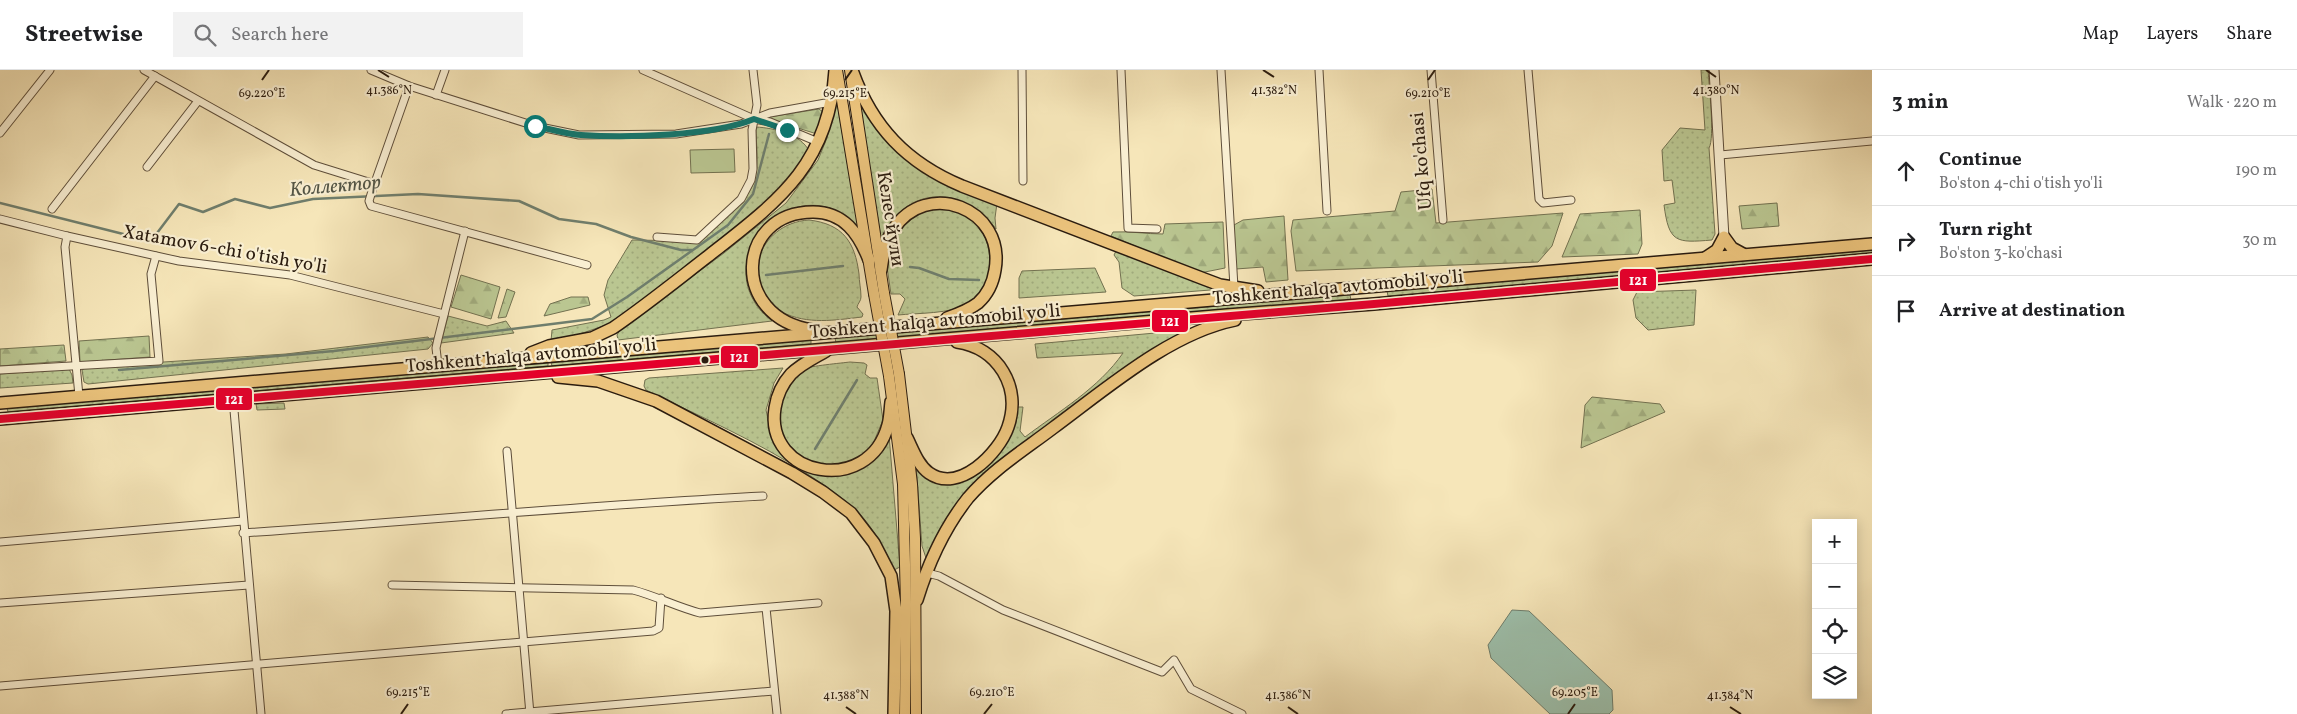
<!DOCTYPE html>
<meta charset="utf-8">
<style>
body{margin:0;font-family:Vollkorn,serif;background:#f2f2f2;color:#202124}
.controls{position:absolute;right:15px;bottom:15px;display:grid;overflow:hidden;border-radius:0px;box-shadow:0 2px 12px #0003}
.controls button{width:45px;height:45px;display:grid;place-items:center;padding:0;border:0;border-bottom:1px solid #e0e0e0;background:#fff;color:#202124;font:25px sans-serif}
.stop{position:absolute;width:15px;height:15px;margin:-11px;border:4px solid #0f766e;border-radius:50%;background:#fff}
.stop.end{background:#0f766e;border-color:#fff;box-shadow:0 1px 5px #0008}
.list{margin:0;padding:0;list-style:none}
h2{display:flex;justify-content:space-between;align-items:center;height:65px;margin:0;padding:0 20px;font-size:21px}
h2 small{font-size:16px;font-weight:400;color:#757577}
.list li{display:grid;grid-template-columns:32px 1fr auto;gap:15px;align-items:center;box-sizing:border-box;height:70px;padding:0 20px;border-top:1px solid #e0e0e0}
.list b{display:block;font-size:19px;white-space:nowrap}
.list p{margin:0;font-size:16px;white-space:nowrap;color:#757577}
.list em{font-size:16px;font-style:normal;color:#757577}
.icon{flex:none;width:28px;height:28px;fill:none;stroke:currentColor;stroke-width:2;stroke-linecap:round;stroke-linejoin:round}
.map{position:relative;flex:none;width:1872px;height:644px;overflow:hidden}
header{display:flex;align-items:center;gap:30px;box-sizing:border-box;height:70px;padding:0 25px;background:#fff;border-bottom:1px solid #e0e0e0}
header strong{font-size:24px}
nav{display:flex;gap:28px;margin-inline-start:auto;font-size:18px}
.search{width:350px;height:45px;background:#f2f2f2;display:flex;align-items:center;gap:12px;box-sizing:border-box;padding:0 18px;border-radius:0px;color:#757577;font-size:19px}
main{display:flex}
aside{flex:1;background:#fff}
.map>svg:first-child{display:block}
.grass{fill:url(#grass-dots);stroke:#727150}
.forest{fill:url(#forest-firs);stroke:#727150}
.garden{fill:#bac691;stroke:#727150}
.water{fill:#9dc0ac;stroke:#6f7e6d}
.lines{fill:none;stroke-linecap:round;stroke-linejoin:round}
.stream{stroke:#6f7e6d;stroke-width:2.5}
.minor-casing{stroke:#5e4e3a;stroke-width:9}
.tertiary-casing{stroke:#5e4e3a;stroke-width:11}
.primary-casing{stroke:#2b1c0f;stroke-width:12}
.trunk-casing{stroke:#2b1c0f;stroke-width:14}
.minor{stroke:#f9efd2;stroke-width:7}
.tertiary{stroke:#f9efd2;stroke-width:9}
.primary{stroke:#ebc37c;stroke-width:10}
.trunk{stroke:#ebc37c;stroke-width:11}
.primary-bridge-casing{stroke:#2b1c0f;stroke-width:12;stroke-linecap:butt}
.primary-bridge{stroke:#ebc37c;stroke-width:10}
.bus-1-casing{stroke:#f9efd2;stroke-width:11}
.bus-1{stroke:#e4002b;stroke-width:8}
.route{stroke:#0f766e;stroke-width:6}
.ticks{fill:none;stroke:#2b1c0f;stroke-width:2}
.bus-dot{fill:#2b1c0f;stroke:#f9efd2;stroke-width:2}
.labels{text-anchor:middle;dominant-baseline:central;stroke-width:4.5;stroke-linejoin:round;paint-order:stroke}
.street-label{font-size:19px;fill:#2b1c0f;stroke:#f9efd2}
.water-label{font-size:20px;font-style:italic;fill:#535546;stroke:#f9efd2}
.ticks-label{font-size:12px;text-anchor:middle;fill:#2b1c0f;stroke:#f9efd2;stroke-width:4.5;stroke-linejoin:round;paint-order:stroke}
.line-badge{stroke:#f9efd2;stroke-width:2}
.badge-label{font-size:14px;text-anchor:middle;font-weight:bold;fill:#fff}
</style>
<header>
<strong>Streetwise</strong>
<div class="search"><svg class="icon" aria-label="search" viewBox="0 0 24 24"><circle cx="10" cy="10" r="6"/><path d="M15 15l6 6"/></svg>Search here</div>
<nav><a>Map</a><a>Layers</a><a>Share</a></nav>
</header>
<main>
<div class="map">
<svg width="1872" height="644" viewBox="0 0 1872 644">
<defs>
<pattern id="grass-dots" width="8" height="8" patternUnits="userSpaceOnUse" patternTransform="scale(1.25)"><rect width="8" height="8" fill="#bac691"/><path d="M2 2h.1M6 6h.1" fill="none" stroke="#a0aa7c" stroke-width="1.8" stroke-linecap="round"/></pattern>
<pattern id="forest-firs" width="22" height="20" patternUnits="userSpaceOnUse" patternTransform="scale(1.25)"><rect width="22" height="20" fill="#bac691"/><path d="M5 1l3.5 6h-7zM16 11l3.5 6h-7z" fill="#a0aa7c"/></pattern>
</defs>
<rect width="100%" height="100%" fill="#f6e6b9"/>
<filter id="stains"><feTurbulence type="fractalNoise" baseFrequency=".004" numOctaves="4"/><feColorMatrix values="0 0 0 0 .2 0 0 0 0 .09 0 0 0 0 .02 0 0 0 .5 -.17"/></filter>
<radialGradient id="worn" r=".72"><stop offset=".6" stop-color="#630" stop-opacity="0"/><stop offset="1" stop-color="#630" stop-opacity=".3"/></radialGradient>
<!-- grass -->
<g class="grass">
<path d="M1701 0H1708C1709 15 1715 68 1709 78L1715 164 1712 170C1676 173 1669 173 1664 135L1675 133 1672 110 1664 111 1662 80 1680 58 1705 60Z"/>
<path d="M836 27 858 156C847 147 836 138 821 136 773 128 727 187 754 231 758 239 765 245 772 251L618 270 617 265 620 260 724 183 786 133 818 90 827 68Z"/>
<path d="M859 32 888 71 997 133 995 148 996 159C972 126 927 113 896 146 890 152 886 161 881 168Z"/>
<path d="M756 57C774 58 801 64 809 81L794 107 743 154 612 253 568 268 551 271 552 260 604 250 611 247 604 225 608 210 632 170 697 171C717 154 748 135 755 108 759 92 756 74 756 57Z"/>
<path d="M945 138C958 142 970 146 979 157 991 171 994 203 984 219 980 226 973 231 967 234 951 244 917 243 898 245L905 229 900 224H891L887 197 889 179 897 161 922 141Z"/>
<path d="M809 150C843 154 855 172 859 204 859 211 861 219 861 227 861 231 858 233 857 237L863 244 862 247C836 250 807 255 782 242 736 218 757 153 809 150Z"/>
<path d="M1117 179 1223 219 1134 226 1122 218 1119 192 1114 185Z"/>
<path d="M1872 180V185L1388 226 1387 221Z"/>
<path d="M1095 198 1106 222 1019 228V208L1022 201Z"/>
<path d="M1696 220 1694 255 1648 260 1636 248 1633 230 1637 222Z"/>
<path d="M1350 225 1351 230 836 273 835 268Z"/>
<path d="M448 246 487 256 506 251 514 263 441 273Z"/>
<path d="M1188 260 1011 381 984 403 961 428 927 491 922 476 916 394 922 402 973 404 1016 337H1023L1020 361 1025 367C1058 342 1099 318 1123 283L1037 288 1035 274Z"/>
<path d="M428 267 433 273 428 279 88 314 84 312 82 300 87 297 286 284Z"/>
<path d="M811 270V274L552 296 551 292Z"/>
<path d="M548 292V296L8 342 7 338Z"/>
<path d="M850 292 864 293 867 295 865 304 870 308H877L883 350 869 383C859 387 847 395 837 397 832 398 824 395 818 394 771 382 766 325 804 299 809 296 842 293 850 292Z"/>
<path d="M783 298 774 313 766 340 772 368 780 382 822 405H846L859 400 875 389 889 365 900 497 894 500C886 482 877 465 865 450 850 432 829 418 809 405 757 371 701 347 646 320L644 316 645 310 649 308Z"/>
<path d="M69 299 72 305 73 313 0 318V304Z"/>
<path d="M284 333 285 339 257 340 256 334Z"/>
</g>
<!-- forest -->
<g class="forest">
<path d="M819 39 823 42 817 64 769 49V47Z"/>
<path d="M1432 119 1436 153 1563 143 1552 176 1538 192 1296 201 1291 161 1293 150 1395 141 1401 122Z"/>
<path d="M1777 133 1779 156 1742 159 1739 136Z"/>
<path d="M1640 140 1642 174 1638 184 1562 187 1580 144Z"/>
<path d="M1284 146 1288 210 1266 212 1263 197 1236 199 1234 155 1243 150Z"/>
<path d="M1223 152 1225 198 1200 203 1111 166 1113 162C1130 161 1146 164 1163 164L1165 154Z"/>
<path d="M461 205 500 217 491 249 451 237Z"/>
<path d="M507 219 515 222 506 247 498 248Z"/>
<path d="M571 227H588L590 235 544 246 550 234Z"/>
<path d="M149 266 150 287 80 292 79 271Z"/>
<path d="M64 275 66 291 0 296V279Z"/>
<path d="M1592 327 1660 334 1665 342 1581 378 1585 335Z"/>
</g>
<!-- garden -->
<path class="garden" d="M734 79 735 102 691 103 690 80Z"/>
<!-- water -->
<path class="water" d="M1512 540 1529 541 1612 620 1613 640 1609 644H1550L1491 588 1488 575Z"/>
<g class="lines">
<!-- stream -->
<g class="stream">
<path d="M0 133 151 171 179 134 203 142 235 129 270 138 313 129 418 124 519 131 559 149 596 154 631 167 681 180H692"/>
<path d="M910 197 919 198 949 209 979 210"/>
<path d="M766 205 843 196"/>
<path d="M119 300 334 281 592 249 627 227 728 155 753 124 769 64"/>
<path d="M815 379 857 310"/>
</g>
<defs>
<g id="minor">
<path d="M144 0 314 95 375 114"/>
<path d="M371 0 409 16 535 56 579 65 676 64 741 54 770 43 831 32"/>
<path d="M643 0 754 49 770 52 818 72"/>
<path d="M1022 0 1023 111"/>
<path d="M1121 0 1128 158 1157 159"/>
<path d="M1221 0 1234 217"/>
<path d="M1319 0 1327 141"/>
<path d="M1431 0 1443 150"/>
<path d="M1528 0 1539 129 1543 133 1571 130"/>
<path d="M409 16 372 121 369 131 371 136 587 195"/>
<path d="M436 25 445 0"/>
<path d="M0 63 50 0"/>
<path d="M1720 85 1872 71"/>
<path d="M147 97 198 31"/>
<path d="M52 139 155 6"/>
<path d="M0 149 67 166 179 191 290 205 444 244"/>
<path d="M67 166 65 177 79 326"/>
<path d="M657 167 697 170 741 129 751 110 753 99 752 60 757 35 753 0"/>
<path d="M438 295 436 278 438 269 465 161"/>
<path d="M0 300 159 291 151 204 156 186"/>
<path d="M233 329 261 644"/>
<path d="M507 381 530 644"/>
<path d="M243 463C417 451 590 435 763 426"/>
<path d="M0 472 243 451"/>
<path d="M927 503 939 506 1003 540 1162 602 1174 590 1191 619 1242 644"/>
<path d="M392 515 633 520C656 526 677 537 700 543L818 533"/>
<path d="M0 533 249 515"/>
<path d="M766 538 777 644"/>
<path d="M0 616 653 561 659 558 661 528"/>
<path d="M506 644 774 621"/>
</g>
<path id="tertiary" d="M1714 0 1724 167"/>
<g id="primary">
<path d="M837 0 874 224"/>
<path d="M850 0 884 223"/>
<path d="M899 304 912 414 915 468 916 644"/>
<path d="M889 306 903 414 906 534 905 644"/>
</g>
<g id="trunk">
<path d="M852 0C872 57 907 93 962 116L1204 209 1220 215 1258 221"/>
<path d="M1705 188 1717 180 1724 167 1732 178 1743 184"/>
<path d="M881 200C883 186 885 172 893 160 926 108 1006 138 995 200 993 213 988 224 978 233 969 240 958 244 947 248"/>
<path d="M812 260C729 247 736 142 813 142 844 142 859 164 869 190"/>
<path d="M826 281C814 288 801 294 791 304 782 314 777 325 775 338 764 407 869 427 888 355 890 348 890 340 891 332"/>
<path d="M531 283 549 276 592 268 613 258C645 236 676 211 707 187 777 132 829 96 835 0"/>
<path d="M558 307 598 311 656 331 792 403 823 422 851 443 874 473 891 506 896 541 894 644"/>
<path d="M0 333 1872 174"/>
<path d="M0 349 1227 245 1374 234 1872 189"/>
<path d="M907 368C913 380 918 395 929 403 959 424 999 383 1008 357 1022 317 998 278 957 272"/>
<path d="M917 530C928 494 945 457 968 428 992 400 1024 380 1053 358 1106 319 1170 263 1235 250"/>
</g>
</defs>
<!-- minor casing -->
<use href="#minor" class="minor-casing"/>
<!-- tertiary casing -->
<use href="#tertiary" class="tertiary-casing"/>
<!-- primary casing -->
<use href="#primary" class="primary-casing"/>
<!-- trunk casing -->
<use href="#trunk" class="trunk-casing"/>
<!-- minor -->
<use href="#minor" class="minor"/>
<!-- tertiary -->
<use href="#tertiary" class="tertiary"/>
<!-- primary -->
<use href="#primary" class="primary"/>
<!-- trunk -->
<use href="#trunk" class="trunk"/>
<defs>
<g id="primary-bridge">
<path d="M884 223 899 304"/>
<path d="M874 224 889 306"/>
</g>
</defs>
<!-- primary-bridge casing -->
<use href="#primary-bridge" class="primary-bridge-casing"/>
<!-- primary-bridge -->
<use href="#primary-bridge" class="primary-bridge"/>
<defs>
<path id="bus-1" d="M0 349 1374 234 1872 189"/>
</defs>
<!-- bus-1 casing -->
<use href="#bus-1" class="bus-1-casing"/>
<!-- bus-1 -->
<use href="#bus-1" class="bus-1"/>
</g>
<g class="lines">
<!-- route -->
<path class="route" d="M535 56C550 59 566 64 581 65 626 68 713 66 754 49L787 60"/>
</g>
<!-- ticks -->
<path class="ticks" d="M378 0 389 7M1263 0 1274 7M1706 0 1716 7M262 10 269 0M845 10 852 0M1428 10 1435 0M846 637 856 644M1288 637 1298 644M1730 637 1741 644M401 644 408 634M984 644 992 634M1568 644 1575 634"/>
<!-- markers -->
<circle class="bus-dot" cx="705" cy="290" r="4.5"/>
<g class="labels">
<!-- street labels -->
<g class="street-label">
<text transform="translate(1422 91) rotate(-95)">Ufq ko'chasi</text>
<text transform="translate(890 149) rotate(81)">Келес йули</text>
<text transform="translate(225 180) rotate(10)">Xatamov 6-chi o'tish yo'li</text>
<text transform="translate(1338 218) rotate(-5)">Toshkent halqa avtomobil yo'li</text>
<text transform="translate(935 252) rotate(-5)">Toshkent halqa avtomobil yo'li</text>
<text transform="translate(531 286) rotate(-5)">Toshkent halqa avtomobil yo'li</text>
</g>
<!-- water labels -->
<g class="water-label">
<text transform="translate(335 117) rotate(-5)">Коллектор</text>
</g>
</g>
<g class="ticks-label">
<text x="1716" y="24">41.380°N</text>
<text x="389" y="24">41.386°N</text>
<text x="1274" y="24">41.382°N</text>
<text x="262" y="27">69.220°E</text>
<text x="845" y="27">69.215°E</text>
<text x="1428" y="27">69.210°E</text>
<text x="408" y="626">69.215°E</text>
<text x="992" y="626">69.210°E</text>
<text x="1575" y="626">69.205°E</text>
<text x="846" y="629">41.388°N</text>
<text x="1288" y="629">41.386°N</text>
<text x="1730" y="629">41.384°N</text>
</g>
<g class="line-badge">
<rect x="1619" y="198" width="38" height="24" rx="5" fill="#e4002b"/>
<rect x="1151" y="239" width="38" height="24" rx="5" fill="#e4002b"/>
<rect x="720" y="275" width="39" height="24" rx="5" fill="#e4002b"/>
<rect x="215" y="317" width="38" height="24" rx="5" fill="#e4002b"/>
</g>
<g class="badge-label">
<text x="1638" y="215">121</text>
<text x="1170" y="256">121</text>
<text x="739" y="292">121</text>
<text x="234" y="334">121</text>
</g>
<rect width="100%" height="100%" filter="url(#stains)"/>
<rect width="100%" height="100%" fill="url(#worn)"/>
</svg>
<div class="controls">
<button>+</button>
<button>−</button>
<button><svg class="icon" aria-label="locate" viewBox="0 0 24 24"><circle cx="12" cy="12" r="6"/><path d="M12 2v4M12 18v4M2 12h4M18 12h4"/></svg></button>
<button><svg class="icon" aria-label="layers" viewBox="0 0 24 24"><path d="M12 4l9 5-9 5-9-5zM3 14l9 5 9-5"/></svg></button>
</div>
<div class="stop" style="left:535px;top:56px"></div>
<div class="stop end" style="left:787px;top:60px"></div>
</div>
<aside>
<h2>3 min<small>Walk · 220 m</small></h2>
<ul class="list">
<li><svg class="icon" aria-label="ahead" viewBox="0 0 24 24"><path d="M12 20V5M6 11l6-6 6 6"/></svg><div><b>Continue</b><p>Bo'ston 4-chi o'tish yo'li</p></div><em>190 m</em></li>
<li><svg class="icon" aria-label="right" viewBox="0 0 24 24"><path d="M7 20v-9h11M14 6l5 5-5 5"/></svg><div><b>Turn right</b><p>Bo'ston 3-ko'chasi</p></div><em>30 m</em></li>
<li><svg class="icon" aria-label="arrive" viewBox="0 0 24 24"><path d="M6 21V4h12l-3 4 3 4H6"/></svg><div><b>Arrive at destination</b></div></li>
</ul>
</aside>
</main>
